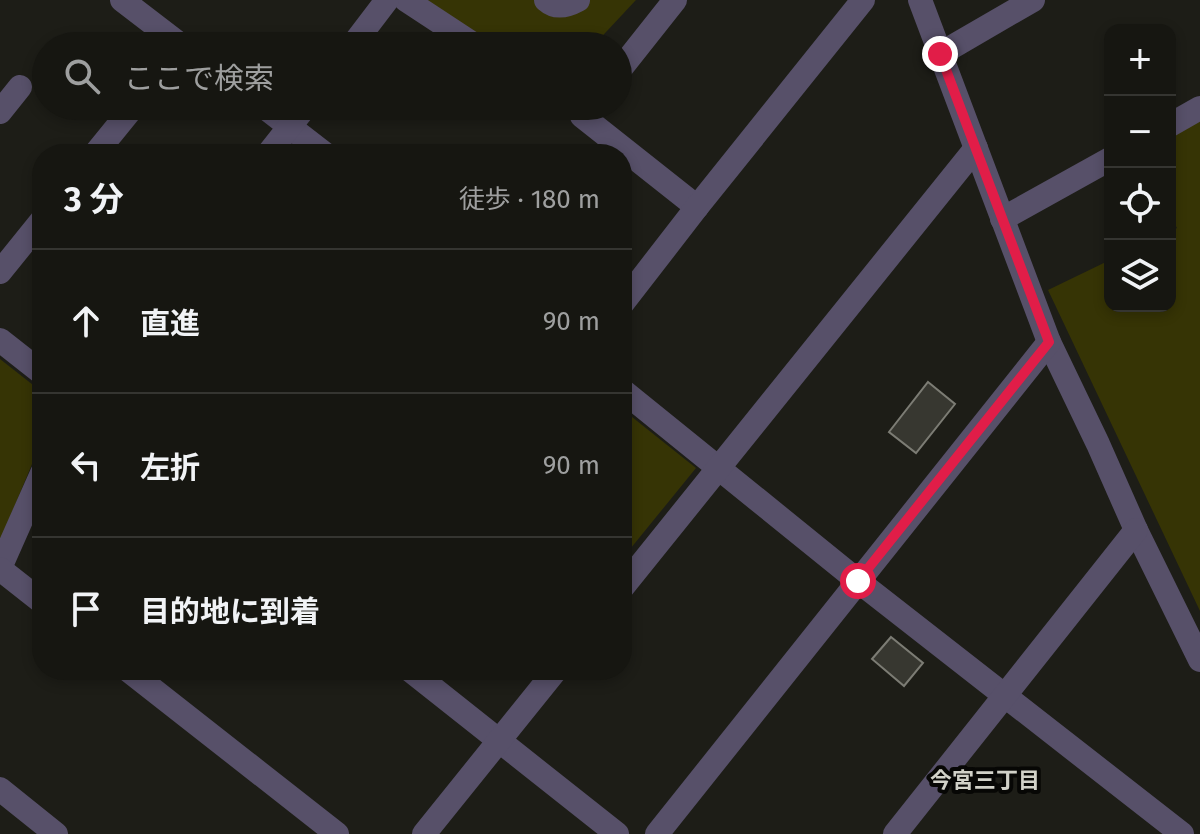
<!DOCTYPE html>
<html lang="ja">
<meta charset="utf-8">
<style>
body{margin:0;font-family:"Fira Sans","Noto Sans JP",sans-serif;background:#23231f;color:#f1f3f6}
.controls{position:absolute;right:24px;top:24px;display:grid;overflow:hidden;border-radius:16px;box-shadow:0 4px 12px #0003}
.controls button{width:72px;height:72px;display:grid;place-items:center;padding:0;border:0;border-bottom:2px solid #353531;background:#161611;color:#f1f3f6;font:40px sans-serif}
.stop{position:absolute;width:24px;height:24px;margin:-18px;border:6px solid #e11d48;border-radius:50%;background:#fff}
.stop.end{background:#e11d48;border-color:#fff;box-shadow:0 2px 8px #0008}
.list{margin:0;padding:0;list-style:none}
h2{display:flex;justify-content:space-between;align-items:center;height:104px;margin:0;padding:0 32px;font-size:34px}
h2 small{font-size:26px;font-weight:400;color:#9e9f9f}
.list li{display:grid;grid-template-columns:52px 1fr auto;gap:24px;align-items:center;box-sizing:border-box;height:144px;padding:0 32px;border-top:2px solid #353531}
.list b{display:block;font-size:30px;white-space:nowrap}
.list em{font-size:26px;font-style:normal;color:#9e9f9f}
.icon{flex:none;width:44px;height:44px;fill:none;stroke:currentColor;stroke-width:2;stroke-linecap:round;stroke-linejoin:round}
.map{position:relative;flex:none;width:1200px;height:834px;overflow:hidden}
.search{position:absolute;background:#161611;box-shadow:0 4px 12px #0003;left:32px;top:32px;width:600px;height:88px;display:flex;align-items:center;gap:20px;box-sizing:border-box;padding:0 28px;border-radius:44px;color:#9e9f9f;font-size:30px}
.panel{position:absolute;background:#161611;box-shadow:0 4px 12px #0003;left:32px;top:144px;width:600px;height:536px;border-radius:32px}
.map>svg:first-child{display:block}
.green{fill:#363405}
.building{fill:#373730;stroke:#7c7c74;stroke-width:2}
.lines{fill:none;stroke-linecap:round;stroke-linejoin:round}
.minor{stroke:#575069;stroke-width:24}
.route{stroke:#e11d48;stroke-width:10}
.labels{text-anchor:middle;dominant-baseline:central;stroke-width:8;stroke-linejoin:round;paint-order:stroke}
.neighbourhood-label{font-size:22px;font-weight:bold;fill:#d1d1c8;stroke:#070705}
</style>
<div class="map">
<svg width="1200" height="834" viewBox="0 0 1200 834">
<rect width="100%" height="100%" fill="#1d1d17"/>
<!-- green -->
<g class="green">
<path d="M415 0H636L593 46H483Z"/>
<path d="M1200 118V611L1048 290 1110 260V306H1170V232L1177 228 1170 216V135Z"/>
<path d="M0 359 42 392V440L0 541Z"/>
<path d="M622 409 696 468 622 559Z"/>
</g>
<!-- building -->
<g class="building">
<path d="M928 382 955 404 916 453 889 432Z"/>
<path d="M891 637 923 663 904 686 872 659Z"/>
</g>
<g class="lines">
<!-- minor -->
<g class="minor">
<path d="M122 0 182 46"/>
<path d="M406 0 476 46"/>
<path d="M546 0C556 9 567 6 578 0"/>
<path d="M920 0 1049 342 1098 444 1136 530 1200 660"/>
<path d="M352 46 387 0"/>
<path d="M940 54 1033 0"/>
<path d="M618 72 675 0"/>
<path d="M263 106 325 154"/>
<path d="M0 112 20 87"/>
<path d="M582 116 697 207"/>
<path d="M1170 125 1200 108"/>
<path d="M95 154 134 106"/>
<path d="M268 154 306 106"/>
<path d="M1002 219 1110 159"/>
<path d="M0 272 42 220"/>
<path d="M622 304 697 207 863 0"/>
<path d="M0 340 42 373"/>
<path d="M622 390 858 581 1182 834"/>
<path d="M0 568 42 473"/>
<path d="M0 569 42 602"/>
<path d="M622 588 976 148"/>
<path d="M128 670 337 834"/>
<path d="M410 670 617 834"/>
<path d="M0 789 56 834"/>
<path d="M424 834 556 670"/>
<path d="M657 834 1049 342"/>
<path d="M895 834 1136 530"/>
</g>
</g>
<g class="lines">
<!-- route -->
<path class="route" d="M858 581 1049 342 940 54"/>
</g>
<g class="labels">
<!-- neighbourhood labels -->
<g class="neighbourhood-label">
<text x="985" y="780">今宮三丁目</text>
</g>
</g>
</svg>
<div class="controls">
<button>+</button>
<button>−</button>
<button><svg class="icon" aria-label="locate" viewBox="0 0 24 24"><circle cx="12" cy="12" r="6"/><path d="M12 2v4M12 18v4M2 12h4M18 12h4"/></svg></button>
<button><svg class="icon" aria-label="layers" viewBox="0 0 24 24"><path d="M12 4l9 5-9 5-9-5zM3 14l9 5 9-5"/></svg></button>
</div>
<div class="stop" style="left:858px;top:581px"></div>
<div class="stop end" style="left:940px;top:54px"></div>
<div class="search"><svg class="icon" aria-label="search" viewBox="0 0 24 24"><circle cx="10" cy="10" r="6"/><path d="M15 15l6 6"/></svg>ここで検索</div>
<section class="panel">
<h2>3 分<small>徒歩 · 180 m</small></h2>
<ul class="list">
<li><svg class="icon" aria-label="ahead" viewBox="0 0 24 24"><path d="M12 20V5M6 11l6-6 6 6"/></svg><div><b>直進</b></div><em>90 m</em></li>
<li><svg class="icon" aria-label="left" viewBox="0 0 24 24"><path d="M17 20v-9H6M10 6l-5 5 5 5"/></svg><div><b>左折</b></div><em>90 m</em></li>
<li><svg class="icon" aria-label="arrive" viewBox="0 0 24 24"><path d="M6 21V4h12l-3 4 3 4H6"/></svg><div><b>目的地に到着</b></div></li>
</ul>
</section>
</div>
